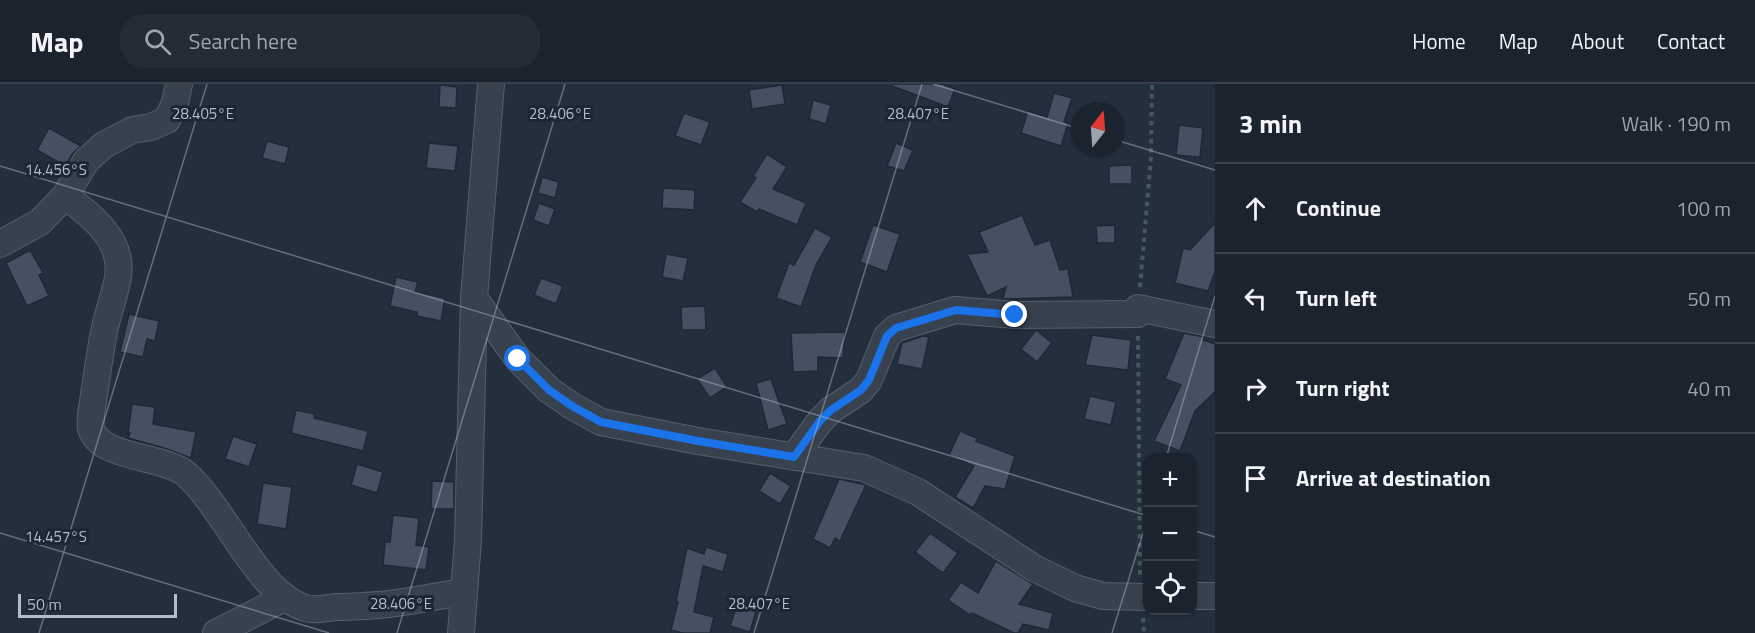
<!DOCTYPE html>
<meta charset="utf-8">
<style>
body{margin:0;font-family:"Titillium Web",sans-serif;background:#242b36;color:#f1f3f6}
.controls{position:absolute;right:18px;bottom:18px;display:grid;overflow:hidden;border-radius:12px;box-shadow:0 2px 4px #0004}
.controls button{width:54px;height:54px;display:grid;place-items:center;padding:0;border:0;border-bottom:2px solid #39404a;background:#1b232e;color:#f1f3f6;font:30px sans-serif}
.compass{position:absolute;left:1071px;top:18px;width:54px;height:54px;border-radius:50%;background:#1b232e;box-shadow:0 2px 4px #0004;rotate:17deg}
.scale{position:absolute;left:18px;bottom:15px;width:159px;box-sizing:border-box;padding-left:6px;border:3px solid #b4bcc9;border-top:0;font-size:16px;line-height:21px;white-space:nowrap;color:#b4bcc9;-webkit-text-stroke:4px #1d2633;paint-order:stroke}
.stop{position:absolute;width:18px;height:18px;margin:-14px;border:4px solid #1a73e8;border-radius:50%;background:#fff}
.stop.end{background:#1a73e8;border-color:#fff;box-shadow:0 2px 6px #0008}
.list{margin:0;padding:0;list-style:none}
h2{display:flex;justify-content:space-between;align-items:center;height:78px;margin:0;padding:0 24px;font-size:26px}
h2 small{font-size:20px;font-weight:400;color:#a0a4aa}
.list li{display:grid;grid-template-columns:39px 1fr auto;gap:18px;align-items:center;box-sizing:border-box;height:90px;padding:0 24px;border-top:2px solid #39404a}
.list b{display:block;font-size:22px;white-space:nowrap}
.list em{font-size:20px;font-style:normal;color:#a0a4aa}
.icon{flex:none;width:33px;height:33px;fill:none;stroke:currentColor;stroke-width:2;stroke-linecap:round;stroke-linejoin:round}
.map{position:relative;flex:none;width:1215px;height:549px;overflow:hidden}
header{display:flex;align-items:center;gap:36px;box-sizing:border-box;height:84px;padding:0 30px;background:#1b232e;border-bottom:2px solid #39404a}
header strong{font-size:28px}
nav{display:flex;gap:33px;margin-inline-start:auto;font-size:21px}
.search{width:420px;height:54px;background:#242b36;display:flex;align-items:center;gap:15px;box-sizing:border-box;padding:0 21px;border-radius:24px;color:#a0a4aa;font-size:22px}
main{display:flex}
aside{flex:1;background:#1b232e}
.map>svg:first-child{display:block}
.building{fill:#455162;stroke:#1f2835;stroke-width:1.5}
.lines{fill:none;stroke-linecap:round;stroke-linejoin:round}
.minor-casing{stroke:#565f6c;stroke-width:28}
.path{stroke:#44595c;stroke-width:4;stroke-dasharray:4.5 4.5;stroke-linecap:butt}
.minor{stroke:#38414e;stroke-width:26}
.route{stroke:#1a73e8;stroke-width:8}
.ticks{fill:none;stroke:#b4bcc9;stroke-width:1.5;stroke-opacity:0.45}
.ticks-label{font-size:15px;text-anchor:middle;fill:#b4bcc9;stroke:#1d2633;stroke-width:6;stroke-linejoin:round;paint-order:stroke}
</style>
<header>
<strong>Map</strong>
<div class="search"><svg class="icon" aria-label="search" viewBox="0 0 24 24"><circle cx="10" cy="10" r="6"/><path d="M15 15l6 6"/></svg>Search here</div>
<nav><a>Home</a><a>Map</a><a>About</a><a>Contact</a></nav>
</header>
<main>
<div class="map">
<svg width="1215" height="549" viewBox="0 0 1215 549">
<rect width="100%" height="100%" fill="#242f3e"/>
<!-- building -->
<g class="building">
<path d="M892 0H942L955 5 948 23 892 2Z"/>
<path d="M440 1 457 3 456 24 439 23Z"/>
<path d="M782 1 785 20 752 25 749 6Z"/>
<path d="M1054 9 1072 14 1064 38 1068 39 1061 62 1021 49 1028 27 1047 33Z"/>
<path d="M813 16 831 21 826 40 809 35Z"/>
<path d="M684 29 710 38 701 61 675 52Z"/>
<path d="M1179 41 1203 44 1200 73 1176 71Z"/>
<path d="M49 44 81 62 73 69 65 82 37 66Z"/>
<path d="M267 57 289 63 285 80 262 74Z"/>
<path d="M429 59 458 62 455 87 426 84Z"/>
<path d="M896 59 913 66 904 87 887 82Z"/>
<path d="M767 70 787 83 773 105 806 119 797 141 759 125 757 128 740 118 756 94 753 92Z"/>
<path d="M1132 81V100H1109V82Z"/>
<path d="M542 93 559 98 555 114 538 109Z"/>
<path d="M663 104 695 106 694 126 662 124Z"/>
<path d="M539 119 555 125 549 142 533 136Z"/>
<path d="M1022 131 1035 161 1050 156 1060 186 1068 185 1073 213 1006 215 1003 214 1006 203 987 212 967 170 988 168 979 148Z"/>
<path d="M1215 139V188L1208 207 1175 199 1183 164 1190 166Z"/>
<path d="M873 141 900 150 887 188 860 178Z"/>
<path d="M1115 141V159H1097L1096 142Z"/>
<path d="M815 144 832 153 816 181 801 223 776 214 789 179 794 181Z"/>
<path d="M30 166 43 189 39 191 49 212 27 222 6 179Z"/>
<path d="M666 170 688 174 683 197 662 193Z"/>
<path d="M396 193 418 198 415 208 445 214 441 237 417 232V228L390 222Z"/>
<path d="M541 194 563 202 556 220 534 211Z"/>
<path d="M705 222 706 246H682L681 223Z"/>
<path d="M129 230 159 237 155 257 147 255 143 273 120 268Z"/>
<path d="M1036 246 1052 259 1037 278 1021 265Z"/>
<path d="M845 248 843 274 818 273V287L793 288 791 249Z"/>
<path d="M1184 249 1204 253 1203 256 1215 260V308L1195 327 1180 367 1154 357 1181 301 1165 295Z"/>
<path d="M1092 251 1131 256 1128 286 1085 281Z"/>
<path d="M923 252 929 253 922 285 897 280 902 259Z"/>
<path d="M715 284 727 303 710 314 697 295Z"/>
<path d="M771 295 787 340 768 346 756 299Z"/>
<path d="M1090 312 1116 318 1111 341 1084 335Z"/>
<path d="M132 320 155 323 153 340 196 348 191 374 167 365 128 354 130 349H128Z"/>
<path d="M296 326 315 330 314 334 368 347 363 367 291 349Z"/>
<path d="M960 347 977 354 976 357 1015 372 1005 405 985 402 973 424 955 413 974 382 949 371Z"/>
<path d="M233 352 257 360 249 383 225 375Z"/>
<path d="M357 380 383 388 377 409 351 401Z"/>
<path d="M770 389 791 402 780 420 759 407Z"/>
<path d="M839 395 866 401 840 457 835 454 830 464 813 455Z"/>
<path d="M432 397 454 398V425H431Z"/>
<path d="M263 399 292 403 286 445 257 440Z"/>
<path d="M393 431 419 434 416 461 429 463 426 486 383 481 385 458H390Z"/>
<path d="M930 449 958 469 943 489 915 468Z"/>
<path d="M706 463 728 470 723 488 703 482 694 528 714 533 710 549H683L671 546 678 518 676 517 687 464 704 470Z"/>
<path d="M996 477 1033 500 1019 520 1053 529 1049 546 1023 540 1018 549H1014L972 529 970 531 948 516 961 498 978 509Z"/>
<path d="M738 518 757 524 750 548 730 542Z"/>
</g>
<g class="lines">
<defs>
<g id="minor">
<path d="M65 112C91 131 124 156 118 193 115 210 109 226 105 243 99 272 96 301 91 330 91 334 90 340 91 344 99 375 163 371 186 390 225 424 257 509 305 524 314 527 327 524 337 523 350 523 364 522 378 521 406 519 435 512 463 508"/>
<path d="M0 160 40 138 65 112 86 77 104 61 132 46 151 43 167 36 175 19 179 0"/>
<path d="M474 214 518 275 549 306 572 322 601 338 698 357 864 384 918 408 1034 484 1075 504 1103 512 1148 513"/>
<path d="M1138 224 1215 240"/>
<path d="M794 373 820 337 831 326 861 306 869 296 887 252 896 244 955 226 1015 231 1138 230"/>
<path d="M1192 512H1215"/>
<path d="M216 549 284 514"/>
<path d="M461 549 468 456 474 214 491 0"/>
</g>
</defs>
<!-- minor casing -->
<use href="#minor" class="minor-casing"/>
<!-- path -->
<g class="path">
<path d="M1140 203 1151 73 1152 0"/>
<path d="M1138 252 1140 491"/>
<path d="M1143 534 1144 549"/>
</g>
<!-- minor -->
<use href="#minor" class="minor"/>
</g>
<g class="lines">
<!-- route -->
<path class="route" d="M518 275 549 306 572 322 601 338 698 357 794 373 820 337 831 326 861 306 869 296 887 252 896 244 956 226 1015 231"/>
</g>
<!-- ticks -->
<path class="ticks" d="M933 0 1080 45M1116 56 1215 86M0 82 1148 432M1166 374 1215 212M1192 446 1215 453M0 449 329 549M39 549 207 0M397 549 565 0M754 549 922 0M1112 549 1148 433"/>
<g class="ticks-label">
<text x="203" y="35">28.405°E</text>
<text x="560" y="35">28.406°E</text>
<text x="918" y="35">28.407°E</text>
<text x="56" y="91">14.456°S</text>
<text x="56" y="458">14.457°S</text>
<text x="401" y="525">28.406°E</text>
<text x="759" y="525">28.407°E</text>
</g>
</svg>
<div class="controls">
<button>+</button>
<button>−</button>
<button><svg class="icon" aria-label="locate" viewBox="0 0 24 24"><circle cx="12" cy="12" r="6"/><path d="M12 2v4M12 18v4M2 12h4M18 12h4"/></svg></button>
</div>
<svg class="compass" viewBox="-18 -18 36 36"><path d="M0-13l5 13h-10z" fill="#e53935"/><path d="M0 13l5-13h-10z" fill="#a0a4aa"/></svg>
<div class="scale">50 m</div>
<div class="stop" style="left:518px;top:275px"></div>
<div class="stop end" style="left:1015px;top:231px"></div>
</div>
<aside>
<h2>3 min<small>Walk · 190 m</small></h2>
<ul class="list">
<li><svg class="icon" aria-label="ahead" viewBox="0 0 24 24"><path d="M12 20V5M6 11l6-6 6 6"/></svg><div><b>Continue</b></div><em>100 m</em></li>
<li><svg class="icon" aria-label="left" viewBox="0 0 24 24"><path d="M17 20v-9H6M10 6l-5 5 5 5"/></svg><div><b>Turn left</b></div><em>50 m</em></li>
<li><svg class="icon" aria-label="right" viewBox="0 0 24 24"><path d="M7 20v-9h11M14 6l5 5-5 5"/></svg><div><b>Turn right</b></div><em>40 m</em></li>
<li><svg class="icon" aria-label="arrive" viewBox="0 0 24 24"><path d="M6 21V4h12l-3 4 3 4H6"/></svg><div><b>Arrive at destination</b></div></li>
</ul>
</aside>
</main>
